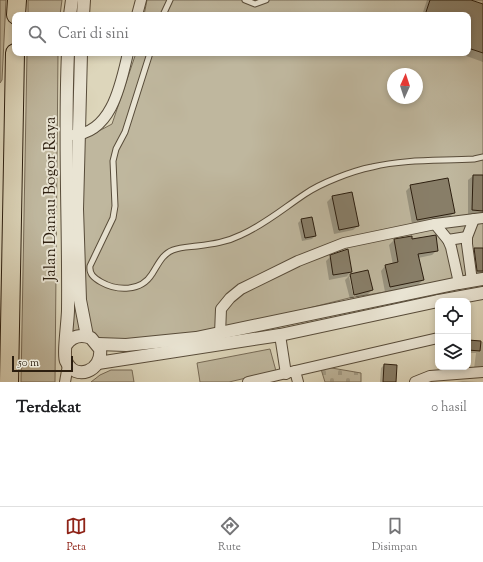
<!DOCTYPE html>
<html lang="id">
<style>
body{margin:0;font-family:"Sorts Mill Goudy",serif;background:#f6f6f6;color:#202124}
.controls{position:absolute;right:12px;bottom:12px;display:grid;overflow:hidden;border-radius:8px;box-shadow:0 2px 6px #0003}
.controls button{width:36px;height:36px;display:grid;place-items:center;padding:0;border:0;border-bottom:1px solid #e0e0e0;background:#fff;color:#202124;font:20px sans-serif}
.compass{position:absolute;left:387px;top:68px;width:36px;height:36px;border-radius:50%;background:#fff;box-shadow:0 2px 6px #0003;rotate:3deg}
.scale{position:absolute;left:12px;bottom:10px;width:61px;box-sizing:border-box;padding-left:4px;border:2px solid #2c1e0f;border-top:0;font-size:11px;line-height:14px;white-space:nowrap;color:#2c1e0f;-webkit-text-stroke:3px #e9e4d3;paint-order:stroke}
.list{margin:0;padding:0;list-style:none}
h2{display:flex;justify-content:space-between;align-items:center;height:52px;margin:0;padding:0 16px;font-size:17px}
h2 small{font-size:13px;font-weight:400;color:#757577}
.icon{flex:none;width:22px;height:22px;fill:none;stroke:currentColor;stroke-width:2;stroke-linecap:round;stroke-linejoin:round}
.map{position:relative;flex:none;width:483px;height:382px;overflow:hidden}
.search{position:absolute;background:#fff;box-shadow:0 2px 6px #0003;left:12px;right:12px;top:12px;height:44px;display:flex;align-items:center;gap:10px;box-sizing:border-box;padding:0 14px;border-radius:8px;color:#757577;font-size:15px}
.sheet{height:124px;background:#fff}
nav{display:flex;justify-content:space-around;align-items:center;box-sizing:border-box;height:56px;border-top:1px solid #e0e0e0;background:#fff;font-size:11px;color:#757577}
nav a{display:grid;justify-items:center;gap:2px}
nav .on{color:#8f2418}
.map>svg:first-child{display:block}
.grass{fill:#bfb79e;stroke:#766a56;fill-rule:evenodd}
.cemetery{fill:url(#cemetery-stones);stroke:#766a56}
.shadow{fill:#0003}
.building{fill:#887e68;stroke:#2c1e0f}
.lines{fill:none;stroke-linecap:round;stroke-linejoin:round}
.service-casing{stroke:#584c3a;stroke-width:7}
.minor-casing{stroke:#584c3a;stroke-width:12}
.tertiary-casing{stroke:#584c3a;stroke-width:14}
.motorway-casing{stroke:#2c1e0f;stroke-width:20}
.service{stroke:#e9e4d3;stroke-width:5}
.minor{stroke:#e9e4d3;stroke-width:10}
.tertiary{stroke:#e9e4d3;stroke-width:12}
.motorway{stroke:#ddd6bb;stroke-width:18}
.labels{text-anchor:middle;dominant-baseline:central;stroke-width:4;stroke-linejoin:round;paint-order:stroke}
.street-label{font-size:16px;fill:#2c1e0f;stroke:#e9e4d3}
</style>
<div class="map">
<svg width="483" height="382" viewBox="0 0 483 382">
<defs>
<pattern id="cemetery-stones" width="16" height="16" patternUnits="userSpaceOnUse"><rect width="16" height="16" fill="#bfb79e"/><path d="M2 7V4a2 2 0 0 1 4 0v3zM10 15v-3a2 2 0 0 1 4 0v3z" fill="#a49d87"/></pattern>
</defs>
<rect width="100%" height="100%" fill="#ddd6bb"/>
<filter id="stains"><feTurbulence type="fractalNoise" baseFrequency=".005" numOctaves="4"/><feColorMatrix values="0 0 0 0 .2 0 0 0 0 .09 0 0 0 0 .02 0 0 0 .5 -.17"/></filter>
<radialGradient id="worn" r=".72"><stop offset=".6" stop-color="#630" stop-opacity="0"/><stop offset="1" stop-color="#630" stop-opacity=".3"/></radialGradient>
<!-- grass -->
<g class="grass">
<path d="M0 0H6L2 80 0 83Z"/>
<path d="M28 0H62L60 15H28Z"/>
<path d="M147 0H483V279L432 284 349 298 165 344 92 339 66 345 67 148 112 124 136 53H468V15H144ZM393 74H417V98H393Z"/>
<path d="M27 53H58L55 382H21Z"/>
<path d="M270 349 276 371 229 382H200L197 363Z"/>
<path d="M111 370H132L134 382H91L100 375Z"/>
</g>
<!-- cemetery -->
<path class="cemetery" d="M320 366 361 373V382H325Z"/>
<!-- shadow -->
<g class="shadow">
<path d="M427 0H468L483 5V62L458 53H468V15H422Z"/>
<path d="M473 176H483V215H468V180Z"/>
<path d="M411 186 454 213 449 217 412 224 406 191Z"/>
<path d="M352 193 358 226 353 230 334 234 327 202 332 197Z"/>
<path d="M301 220 315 236 312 239 302 241 298 223Z"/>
<path d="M411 237 412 240 437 250 432 255 418 258 423 280 418 285 385 292 381 271 385 266 393 265 389 245 394 240Z"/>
<path d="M475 249H483V276H473L470 254Z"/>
<path d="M331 256 351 272 347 276 368 271 372 290 367 295 356 297 351 277H349L354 298 350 299 345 280 349 276 329 280 326 261Z"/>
<path d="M468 341 483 342V369H474L476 353H468Z"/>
<path d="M384 365 395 382H380L381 368Z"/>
<path d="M454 367H462L460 370H454Z"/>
<path d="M463 381 478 382H456Z"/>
</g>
<!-- building -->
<g class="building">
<path d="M430 0H471L483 4V53L468 48V15H425Z"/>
<path d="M473 175H483V211L472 210Z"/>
<path d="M448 178 455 213 417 220 410 185Z"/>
<path d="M352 192 359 226 339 230 332 196Z"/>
<path d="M312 217 316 236 305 238 301 219Z"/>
<path d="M436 235 438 251 418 254 424 280 390 287 385 265 398 262 394 239 412 236V239Z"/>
<path d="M474 248H483V271H477Z"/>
<path d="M348 249 352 272 333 275 330 255Z"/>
<path d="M368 270 373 290 354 295 350 274Z"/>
<path d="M468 340 481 341 480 351 468 350Z"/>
<path d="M384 364 397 365 396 382H383Z"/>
</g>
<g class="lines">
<defs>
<g id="service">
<path d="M245 0 255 4 266 0"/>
<path d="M163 15 170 0"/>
<path d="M150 53 125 132 116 149 113 161 115 206 113 218 90 266C89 274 94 278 101 282 117 291 141 292 152 274 158 265 162 254 173 250 181 247 189 247 197 246 213 244 227 242 241 235 264 225 284 208 305 194 321 183 352 171 372 167 405 159 440 161 474 159L483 157"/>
</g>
<g id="minor">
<path d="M137 15 141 0"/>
<path d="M73 135C112 133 121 83 128 53"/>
<path d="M435 224 448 240 451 247 459 283"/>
<path d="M448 240 467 237"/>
<path d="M472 281 467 244V237L474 219"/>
<path d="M220 334 221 309 230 298 241 289 298 261 344 243 435 224 483 218"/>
<path d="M280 335 286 374"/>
<path d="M295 371 438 338"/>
<path d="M65 382 68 365"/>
<path d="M248 382 295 371 298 382"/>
<path d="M415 382 430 376 483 372"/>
</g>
<g id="tertiary">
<path d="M70 15 72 0"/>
<path d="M83 15 84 0"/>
<path d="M81 53 77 209 80 300 87 336"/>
<path d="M439 301 483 293"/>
<path d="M98 344 126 345 196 338 459 283 483 279"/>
<path d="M66 345C72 336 81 334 91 338L100 349C103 371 75 382 66 361 63 355 68 320 68 310 69 225 64 139 68 53"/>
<path d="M98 363 280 335 438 301"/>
</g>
<g id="motorway">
<path d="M16 15 17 0"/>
<path d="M9 382 15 53"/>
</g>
</defs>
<!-- service casing -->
<use href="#service" class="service-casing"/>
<!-- minor casing -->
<use href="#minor" class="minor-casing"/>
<!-- tertiary casing -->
<use href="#tertiary" class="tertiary-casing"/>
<!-- motorway casing -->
<use href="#motorway" class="motorway-casing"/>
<!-- service -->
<use href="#service" class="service"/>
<!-- minor -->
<use href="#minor" class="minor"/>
<!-- tertiary -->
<use href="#tertiary" class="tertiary"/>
<!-- motorway -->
<use href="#motorway" class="motorway"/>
</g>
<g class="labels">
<!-- street labels -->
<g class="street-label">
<text transform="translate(51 199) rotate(-90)">Jalan Danau Bogor Raya</text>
</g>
</g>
<rect width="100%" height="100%" filter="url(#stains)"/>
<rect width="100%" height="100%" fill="url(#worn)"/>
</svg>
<div class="controls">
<button><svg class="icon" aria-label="locate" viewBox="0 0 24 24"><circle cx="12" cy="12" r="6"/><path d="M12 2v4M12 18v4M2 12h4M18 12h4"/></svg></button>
<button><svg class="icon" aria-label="layers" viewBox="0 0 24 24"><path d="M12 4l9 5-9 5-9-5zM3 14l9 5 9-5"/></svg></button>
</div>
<svg class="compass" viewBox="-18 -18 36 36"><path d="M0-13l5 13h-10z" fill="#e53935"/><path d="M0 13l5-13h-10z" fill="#757577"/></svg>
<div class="scale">50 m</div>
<div class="search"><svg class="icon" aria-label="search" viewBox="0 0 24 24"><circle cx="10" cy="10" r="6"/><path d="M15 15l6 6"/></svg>Cari di sini</div>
</div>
<section class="sheet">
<h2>Terdekat<small>0 hasil</small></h2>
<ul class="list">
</ul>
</section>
<nav>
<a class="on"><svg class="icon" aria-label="map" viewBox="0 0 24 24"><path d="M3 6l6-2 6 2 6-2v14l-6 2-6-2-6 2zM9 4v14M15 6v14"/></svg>Peta</a>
<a><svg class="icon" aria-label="directions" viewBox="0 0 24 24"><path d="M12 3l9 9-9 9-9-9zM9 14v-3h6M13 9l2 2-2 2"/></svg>Rute</a>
<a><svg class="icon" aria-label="saved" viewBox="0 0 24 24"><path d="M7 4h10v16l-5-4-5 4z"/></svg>Disimpan</a>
</nav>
